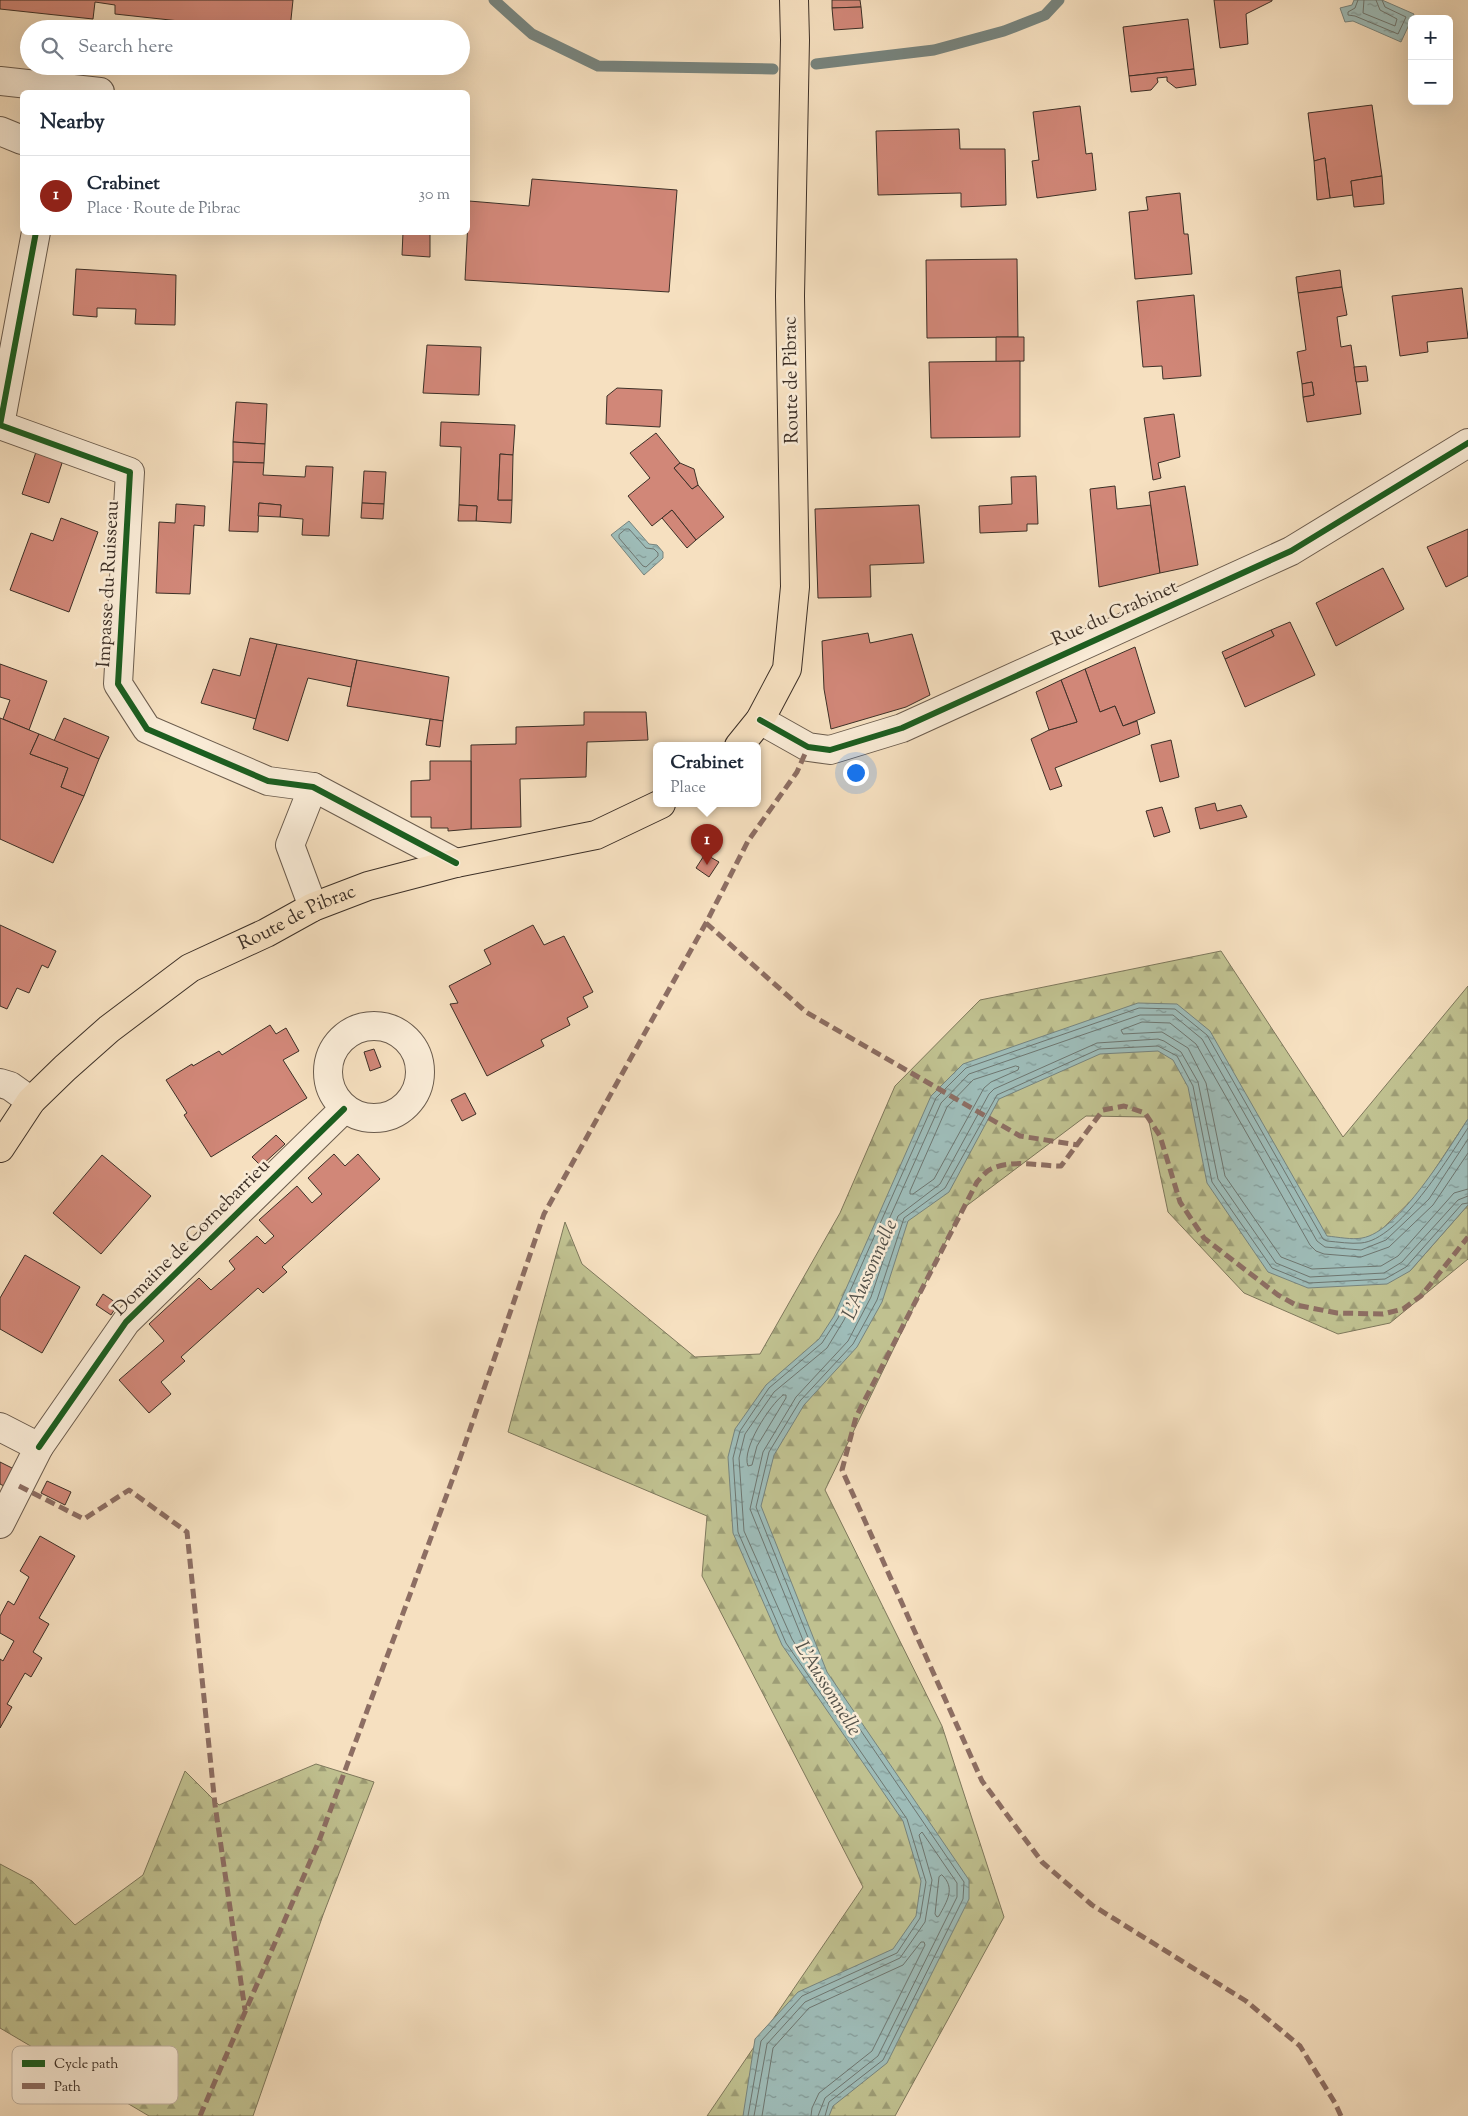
<!DOCTYPE html>
<meta charset="utf-8">
<style>
body{margin:0;font-family:"Sorts Mill Goudy",serif;background:#f2f2f3;color:#1f2937}
.controls{position:absolute;right:15px;top:15px;display:grid;overflow:hidden;border-radius:8px;box-shadow:0 5px 20px #0002}
.controls button{width:45px;height:45px;display:grid;place-items:center;padding:0;border:0;border-bottom:1px solid #e0e1e3;background:#fff;color:#1f2937;font:25px sans-serif}
.you{position:absolute;left:855px;top:772px;width:18px;height:18px;margin:-12px;border:4px solid #fff;border-radius:50%;background:#1a73e8;box-shadow:0 0 0 8px #1a73e833}
.badge{display:grid;place-items:center;width:32px;height:32px;border-radius:50%;background:#8f2418;color:#fff;font-size:16px;font-weight:700}
.pin{position:absolute;translate:-50% -41px;filter:drop-shadow(0 1px 2px #0008)}
.pin::after{content:'';position:absolute;top:26px;width:18px;height:15px;background:inherit;clip-path:polygon(0 0,100% 0,50% 100%)}
.popup{position:absolute;left:653px;top:742px;width:108px;height:65px;box-sizing:border-box;display:grid;place-content:center;border-radius:8px;background:#fff;filter:drop-shadow(0 1px 4px #0005);font-size:16px;white-space:nowrap;color:#747a83}
.popup b{font-size:19px;color:#1f2937}
.popup::after{content:'';position:absolute;left:50%;top:100%;margin-left:-10px;border:10px solid transparent;border-top-color:#fff}
.list{margin:0;padding:0;list-style:none}
h2{display:flex;justify-content:space-between;align-items:center;height:65px;margin:0;padding:0 20px;font-size:21px}
h2 small{font-size:16px;font-weight:400;color:#747a83}
.list li{display:grid;grid-template-columns:32px 1fr auto;gap:15px;align-items:center;box-sizing:border-box;height:80px;padding:0 20px;border-top:1px solid #e0e1e3}
.list b{display:block;font-size:19px;white-space:nowrap}
.list p{margin:0;font-size:16px;white-space:nowrap;color:#747a83}
.list em{font-size:16px;font-style:normal;color:#747a83}
.icon{flex:none;width:28px;height:28px;fill:none;stroke:currentColor;stroke-width:2;stroke-linecap:round;stroke-linejoin:round}
.map{position:relative;flex:none;width:1468px;height:2116px;overflow:hidden}
.search{position:absolute;background:#fff;box-shadow:0 5px 20px #0002;left:20px;top:20px;width:450px;height:55px;display:flex;align-items:center;gap:12px;box-sizing:border-box;padding:0 18px;border-radius:28px;color:#747a83;font-size:19px}
.panel{position:absolute;background:#fff;box-shadow:0 5px 20px #0002;left:20px;top:90px;width:450px;height:145px;border-radius:8px}
.map>svg:first-child{display:block}
.forest{fill:url(#forest-firs);stroke:#7e785c}
.water{fill:url(#water-ripples);stroke:#77847e}
.lines{fill:none;stroke-linecap:round;stroke-linejoin:round}
.shore{stroke:#6e7670;stroke-width:1}
.stream{stroke:#77847e;stroke-width:11}
.building{fill:#d18778;stroke:#3d3027}
.minor-casing{stroke:#6b5c4d;stroke-width:30}
.major-casing{stroke:#3d3027;stroke-width:30}
.minor{stroke:#f9ebd6;stroke-width:28}
.major{stroke:#f6e0c0;stroke-width:28}
.quiet{stroke:#8d6e63;stroke-width:5;stroke-dasharray:10 5;stroke-linecap:butt}
.cycleway-casing{stroke:#f9ebd6;stroke-width:9}
.cycleway{stroke:#1b5e20;stroke-width:6}
.labels{text-anchor:middle;dominant-baseline:central;stroke-width:5;stroke-linejoin:round;paint-order:stroke}
.street-label{font-size:19px;fill:#3d3027;stroke:#f9ebd6}
.water-label{font-size:20px;font-style:italic;fill:#55534b;stroke:#f9ebd6}
.key{fill:#f9ebd6;stroke:#c1b3a2;stroke-width:1}
.key-label{font-size:14px;fill:#3d3027}
</style>
<div class="map">
<svg width="1468" height="2116" viewBox="0 0 1468 2116">
<defs>
<pattern id="forest-firs" width="22" height="20" patternUnits="userSpaceOnUse" patternTransform="scale(1.25)"><rect width="22" height="20" fill="#c0c190"/><path d="M5 1l3.5 6h-7zM16 11l3.5 6h-7z" fill="#9d9d76"/></pattern>
<pattern id="water-ripples" width="26" height="14" patternUnits="userSpaceOnUse" patternTransform="scale(1.25)"><rect width="26" height="14" fill="#9ebcb8"/><path d="M2 4q2-2 4 0t4 0M15 11q2-2 4 0t4 0" fill="none" stroke="#829996"/></pattern>
</defs>
<rect width="100%" height="100%" fill="#f6e0c0"/>
<filter id="stains"><feTurbulence type="fractalNoise" baseFrequency=".004" numOctaves="4"/><feColorMatrix values="0 0 0 0 .2 0 0 0 0 .09 0 0 0 0 .02 0 0 0 .5 -.17"/></filter>
<radialGradient id="worn" r=".72"><stop offset=".6" stop-color="#630" stop-opacity="0"/><stop offset="1" stop-color="#630" stop-opacity=".3"/></radialGradient>
<!-- forest -->
<g class="forest">
<path d="M1221 951 1343 1137 1468 986V1119L1420 1192 1380 1231 1410 1271 1468 1205V1259L1390 1323 1338 1334 1244 1293 1168 1212 1148 1117 1086 1116 961 1210 825 1490 942 1726 1004 1917 895 2116H707L863 1887 702 1576 707 1516 508 1432 565 1222 582 1264 695 1357 760 1354 840 1213 895 1086 980 1000Z"/>
<path d="M316 1764 374 1782 323 1915 253 2116H149L0 2028V1864L32 1881 75 1925 143 1875 185 1771 219 1805Z"/>
</g>
<!-- water -->
<g class="water">
<path d="M1354 0H1382L1414 14 1401 42 1353 21 1345 22 1340 8 1352 5Z"/>
<path d="M629 521 649 544 657 545 663 552V558L644 575 611 535Z"/>
<path d="M1138 1003 1177 1004 1210 1031 1327 1236C1338 1237 1352 1240 1362 1238 1399 1232 1448 1149 1468 1119V1205L1410 1271 1387 1284 1308 1288 1268 1272 1207 1183 1188 1087 1173 1060 1158 1051 1100 1054 999 1099 949 1192 908 1221 882 1302 857 1347 804 1405 774 1455 761 1506 827 1672 969 1880V1899L887 2063 833 2106 829 2116H743L755 2039 798 1992 893 1949 916 1916 921 1881 903 1821 782 1645 733 1533 728 1457 735 1429 766 1385 819 1339 834 1316 931 1096 963 1064Z"/>
</g>
<g class="lines">
<!-- shore -->
<g class="shore">
<path d="M1358 0 1355 8 1348 12V15L1355 16 1398 34 1406 17 1385 7 1382 0"/>
<path d="M1364 0 1363 13 1395 26 1397 19 1380 10 1376 0"/>
<path d="M626 529H629L646 548 654 549 658 553V556L646 567 643 566 619 538V535Z"/>
<path d="M1016 1066 1019 1067 1018 1070 991 1082 984 1088 934 1179 913 1194H910V1191L947 1107 973 1080Z"/>
<path d="M1468 1139 1429 1199 1386 1240 1361 1250 1325 1247 1317 1241 1202 1039 1173 1015H1140L969 1074 941 1103 844 1320 827 1348 774 1392 745 1434 739 1458 744 1531 792 1639 804 1658H808L809 1655 750 1509 763 1452 796 1397 848 1341 871 1297 898 1216 940 1184 989 1094 994 1089 1097 1043 1158 1039 1164 1041 1181 1052 1198 1082 1218 1179 1276 1263 1310 1277 1384 1273 1402 1262 1458 1200 1468 1196"/>
<path d="M1468 1153 1433 1205 1389 1247 1361 1257 1324 1254 1316 1251 1310 1245 1196 1044 1170 1023 1142 1022 1121 1030 1123 1034 1162 1032 1188 1048 1206 1083 1225 1176 1281 1257 1312 1269 1381 1266 1398 1256 1454 1193 1468 1189"/>
<path d="M783 1395H786V1398L757 1446 752 1465 748 1466C741 1449 770 1405 783 1395Z"/>
<path d="M942 1875C956 1888 947 1901 939 1916L937 1917 935 1914 939 1877Z"/>
<path d="M748 2116 761 2041 802 1996 897 1953 920 1918 926 1882 907 1819 786 1643 738 1532 733 1458 740 1431 769 1388 822 1343 838 1318 936 1098 966 1068 1139 1008 1175 1009 1207 1035 1323 1239 1327 1241C1338 1242 1351 1244 1361 1243 1399 1240 1448 1158 1468 1128"/>
<path d="M754 2116 767 2044 805 2002 900 1958 925 1922 932 1880 919 1835 922 1832 957 1883V1897L878 2056 825 2098 818 2116"/>
<path d="M762 2116 773 2048 809 2008 903 1965 921 1942H924L925 1945 872 2051 819 2093 812 2108 811 2116"/>
<path d="M825 2116 829 2102 883 2060 963 1899 964 1882 823 1675 756 1507 769 1452 800 1401 853 1344 877 1300 904 1218 945 1188 997 1095 1099 1049 1158 1046 1177 1056 1193 1086 1212 1182 1272 1268 1309 1283 1385 1279 1406 1267 1462 1204 1468 1203"/>
</g>
<!-- stream -->
<g class="stream">
<path d="M494 0 532 34 598 66 773 69"/>
<path d="M816 64 934 50 1004 31 1045 15 1059 0"/>
</g>
</g>
<!-- building -->
<g class="building">
<path d="M0 0H293L290 29H253L115 14V5L95 2 93 19 0 9Z"/>
<path d="M832 0H860L861 7 832 8Z"/>
<path d="M1214 0H1272V1L1246 14 1248 44 1220 48Z"/>
<path d="M861 7 863 28 834 30 832 8Z"/>
<path d="M1188 19 1194 69 1129 76 1123 27Z"/>
<path d="M1194 69 1196 85 1176 88 1167 81V77L1157 78 1158 82 1151 90 1131 92 1129 76Z"/>
<path d="M1372 105 1382 176 1351 181 1353 195 1330 198 1325 158 1314 161 1308 113Z"/>
<path d="M1080 106 1086 154 1092 153 1096 190 1037 198 1032 161 1039 160 1033 112Z"/>
<path d="M959 129 960 149H1005L1006 205 961 207V193L878 195 876 131Z"/>
<path d="M1325 158 1330 198 1317 200 1314 161Z"/>
<path d="M1382 176 1384 204 1354 207 1351 181Z"/>
<path d="M532 179 677 190 669 292 465 280 469 201 529 206Z"/>
<path d="M1180 193 1184 234H1188L1192 274 1135 279 1129 212 1148 210 1146 197Z"/>
<path d="M403 232H430V257L402 255Z"/>
<path d="M1017 259 1018 337 927 338 926 260Z"/>
<path d="M76 269 176 275 175 325 135 324 136 309 97 308V317L73 315Z"/>
<path d="M1340 270 1342 287 1298 293 1296 277Z"/>
<path d="M1342 287 1347 315 1337 317 1341 347 1351 345 1361 414 1307 422 1303 397 1314 395 1312 382 1302 384 1297 352 1306 350 1298 293Z"/>
<path d="M1462 288 1468 338 1427 342 1428 352 1400 356 1392 296Z"/>
<path d="M1194 295 1201 376 1163 379 1162 366 1143 367 1137 301Z"/>
<path d="M996 337H1024V361L996 362Z"/>
<path d="M427 345 481 347 479 395 423 393Z"/>
<path d="M1020 361V437L931 438 929 362Z"/>
<path d="M1366 366 1368 381 1356 382 1354 367Z"/>
<path d="M1312 382 1314 395 1303 397 1302 384Z"/>
<path d="M617 388 662 390 660 427 606 424 607 396Z"/>
<path d="M236 402 267 404 265 444 233 442Z"/>
<path d="M1174 414 1180 457 1158 463 1161 478 1153 480 1144 418Z"/>
<path d="M441 422 515 425 513 455 500 454 498 500H512L511 523 476 521 477 506 459 505 461 447 440 446Z"/>
<path d="M656 433 680 463 674 468 692 489 698 485 724 517 696 540 672 510 652 526 628 496 650 478 630 453Z"/>
<path d="M233 442 265 444 264 463 233 462Z"/>
<path d="M36 452 63 460 49 503 22 494Z"/>
<path d="M500 454 513 455 512 500H498Z"/>
<path d="M233 462 264 463 263 475 305 477 306 466 333 467 329 536 302 535 303 519 280 517 281 505 259 503 258 532 229 531Z"/>
<path d="M680 463 694 469 698 485 692 489 674 468Z"/>
<path d="M364 471 386 472 384 504 362 503Z"/>
<path d="M1036 476 1038 524H1027V531L980 533 979 506 1012 504 1011 477Z"/>
<path d="M1115 486 1117 509 1151 505 1160 573 1099 587 1090 489Z"/>
<path d="M1185 486 1198 565 1160 573 1149 492Z"/>
<path d="M259 503 281 505 280 517 258 516Z"/>
<path d="M362 503 384 504 383 519 361 518Z"/>
<path d="M176 504 205 506 204 526 194 525 190 594 156 593 159 522 175 523Z"/>
<path d="M459 505 477 506 476 521H458Z"/>
<path d="M919 505 924 563 870 565 871 597 818 598 815 509Z"/>
<path d="M672 510 696 540 687 548 662 518Z"/>
<path d="M61 518 98 532 69 612 10 590 31 533 53 541Z"/>
<path d="M1468 529V576L1446 587 1427 547Z"/>
<path d="M1383 568 1404 609 1336 646 1316 603Z"/>
<path d="M1290 622 1315 675 1245 707 1225 659 1274 636 1271 630Z"/>
<path d="M1271 630 1274 636 1225 659 1222 652Z"/>
<path d="M868 633 870 643 912 634 930 695 906 707 831 729 824 689 822 641Z"/>
<path d="M250 638 277 644 256 719 201 703 213 669 240 676Z"/>
<path d="M277 644 357 660 351 687 308 678 288 741 253 729Z"/>
<path d="M1135 647 1155 713 1123 726 1115 706 1100 712 1085 669Z"/>
<path d="M357 660 449 677 443 721 347 706Z"/>
<path d="M0 664 47 681 29 730 3 719 10 700 0 697Z"/>
<path d="M1085 669 1100 712 1115 706 1123 726 1137 721 1140 734 1055 768 1062 786 1050 790 1031 739 1049 730 1077 722 1061 680Z"/>
<path d="M1061 680 1077 722 1049 730 1036 692Z"/>
<path d="M584 712H646L648 740 587 742 586 777 520 779 521 827 471 829V745L516 744V727L584 725Z"/>
<path d="M0 718 39 734 30 754 68 768 61 787 84 796 53 863 0 839Z"/>
<path d="M64 718 109 737 99 759 54 741Z"/>
<path d="M430 719 443 721 440 747 426 745Z"/>
<path d="M39 734 99 759 84 796 61 787 68 768 30 754Z"/>
<path d="M1171 740 1179 777 1160 782 1151 745Z"/>
<path d="M430 761H471V829L448 831V828H431V817H411V781L430 780Z"/>
<path d="M1215 803 1217 811 1241 805 1247 817 1200 829 1195 808Z"/>
<path d="M1162 807 1170 832 1154 837 1146 811Z"/>
<path d="M705 854 719 862 709 877 696 868Z"/>
<path d="M0 925 56 951 48 968 42 965 29 993 17 988 7 1009 0 1006Z"/>
<path d="M533 925 544 945 564 936 593 992 583 997 588 1007 567 1018 570 1025 541 1040 544 1046 487 1076 450 1004 458 1003 449 986 491 964 484 950Z"/>
<path d="M270 1025 276 1034 286 1028 299 1051 283 1060 307 1098 211 1157 184 1115 187 1113 166 1080 192 1064 193 1066 219 1051 222 1055Z"/>
<path d="M374 1049 381 1067 370 1071 364 1052Z"/>
<path d="M465 1093 476 1114 462 1121 451 1100Z"/>
<path d="M276 1135 285 1144 261 1166 252 1157Z"/>
<path d="M334 1154 345 1166 358 1154 380 1179 282 1267 287 1272 263 1293 258 1288 181 1357 185 1361 161 1382 171 1394 149 1413 119 1380 164 1341 149 1324 199 1278 211 1290 235 1269 229 1261 257 1236 265 1244 274 1236 259 1220 297 1186 312 1203 322 1194 308 1178Z"/>
<path d="M102 1155 151 1196 101 1254 53 1213Z"/>
<path d="M25 1255 80 1287 42 1353 0 1329V1298Z"/>
<path d="M103 1294 118 1304 111 1315 96 1305Z"/>
<path d="M0 1462 18 1471 10 1489 0 1484Z"/>
<path d="M47 1481 71 1492 65 1505 41 1493Z"/>
<path d="M40 1536 75 1556 39 1618 49 1624 33 1652 42 1658 31 1677 25 1673 7 1704 12 1707 0 1728V1659L3 1661 14 1641 0 1633V1616L8 1601 14 1605 29 1577 20 1571Z"/>
</g>
<g class="lines">
<defs>
<g id="minor">
<path d="M0 81 100 92"/>
<path d="M0 131 22 140"/>
<path d="M36 232 0 425 130 472 118 684 147 729 268 781 313 787 456 863"/>
<path d="M760 720 808 747 830 750 902 728 1291 551 1468 443"/>
<path d="M313 907 290 845 313 787"/>
<circle cx="374" cy="1072" r="46"/>
<path d="M0 1083 10 1086 31 1101"/>
<path d="M0 1427 39 1447 0 1524"/>
<path d="M39 1447 126 1322 344 1109"/>
</g>
<g id="major">
<path d="M739 746 760 720 787 669 795 587 790 296 795 40 794 0"/>
<path id="s1" d="M0 1148 31 1101 65 1068 109 1029 190 968 266 933 313 907 368 886 456 863 596 835 661 804"/>
</g>
</defs>
<!-- minor casing -->
<use href="#minor" class="minor-casing"/>
<!-- major casing -->
<use href="#major" class="major-casing"/>
<!-- minor -->
<use href="#minor" class="minor"/>
<!-- major -->
<use href="#major" class="major"/>
<!-- quiet -->
<g class="quiet">
<path d="M706 923 806 1012 1020 1136 1078 1145"/>
<path d="M19 1486 84 1519 129 1490 187 1532 215 1805 245 2010"/>
<path d="M200 2116 319 1841 457 1467 544 1214 706 923 748 841 797 772 808 747"/>
<path d="M1341 2116 1335 2103 1300 2046 1246 2001 1092 1905 1042 1862 982 1781 842 1470 856 1417 977 1182C981 1178 986 1171 991 1169 1013 1159 1039 1166 1061 1166L1103 1110 1124 1106 1145 1113 1160 1136 1180 1202 1204 1238 1278 1295 1296 1305 1337 1313 1383 1314 1403 1309 1421 1296 1468 1237"/>
</g>
<defs>
<g id="cycleway">
<path d="M36 232 0 425 130 472 118 684 147 729 268 781 313 787 456 863"/>
<path d="M760 720 808 747 830 750 902 728 1291 551 1468 443"/>
<path d="M39 1447 126 1322 344 1109"/>
</g>
</defs>
<!-- cycleway casing -->
<use href="#cycleway" class="cycleway-casing"/>
<!-- cycleway -->
<use href="#cycleway" class="cycleway"/>
</g>
<g class="labels">
<!-- street labels -->
<g class="street-label">
<text transform="translate(792 380) rotate(-91)">Route de Pibrac</text>
<text transform="translate(109 584) rotate(-87)">Impasse du Ruisseau</text>
<text transform="translate(1115 614) rotate(-24)">Rue du Crabinet</text>
<text stroke="none"><textPath href="#s1" startOffset="382">Route de Pibrac</textPath></text>
<text transform="translate(192 1238) rotate(-45)">Domaine de Cornebarrieu</text>
</g>
<!-- water labels -->
<g class="water-label">
<text transform="translate(871 1270) rotate(-66)">L'Aussonnelle</text>
<text transform="translate(827 1689) rotate(58)">L'Aussonnelle</text>
</g>
</g>
<!-- legend -->
<rect x="12" y="2046" width="166" height="58" rx="8" class="key"/>
<rect x="22" y="2060" width="23" height="7" fill="#1b5e20"/>
<rect x="22" y="2083" width="23" height="6" fill="#8d6e63"/>
<g class="key-label">
<text x="54" y="2068">Cycle path</text>
<text x="54" y="2091">Path</text>
</g>
<rect width="100%" height="100%" filter="url(#stains)"/>
<rect width="100%" height="100%" fill="url(#worn)"/>
</svg>
<div class="controls">
<button>+</button>
<button>−</button>
</div>
<div class="you"></div>
<div class="pin badge" style="left:707px;top:865px">1</div>
<div class="popup"><b>Crabinet</b>Place</div>
<div class="search"><svg class="icon" aria-label="search" viewBox="0 0 24 24"><circle cx="10" cy="10" r="6"/><path d="M15 15l6 6"/></svg>Search here</div>
<section class="panel">
<h2>Nearby<small></small></h2>
<ul class="list">
<li><span class="badge">1</span><div><b>Crabinet</b><p>Place · Route de Pibrac</p></div><em>30 m</em></li>
</ul>
</section>
</div>
